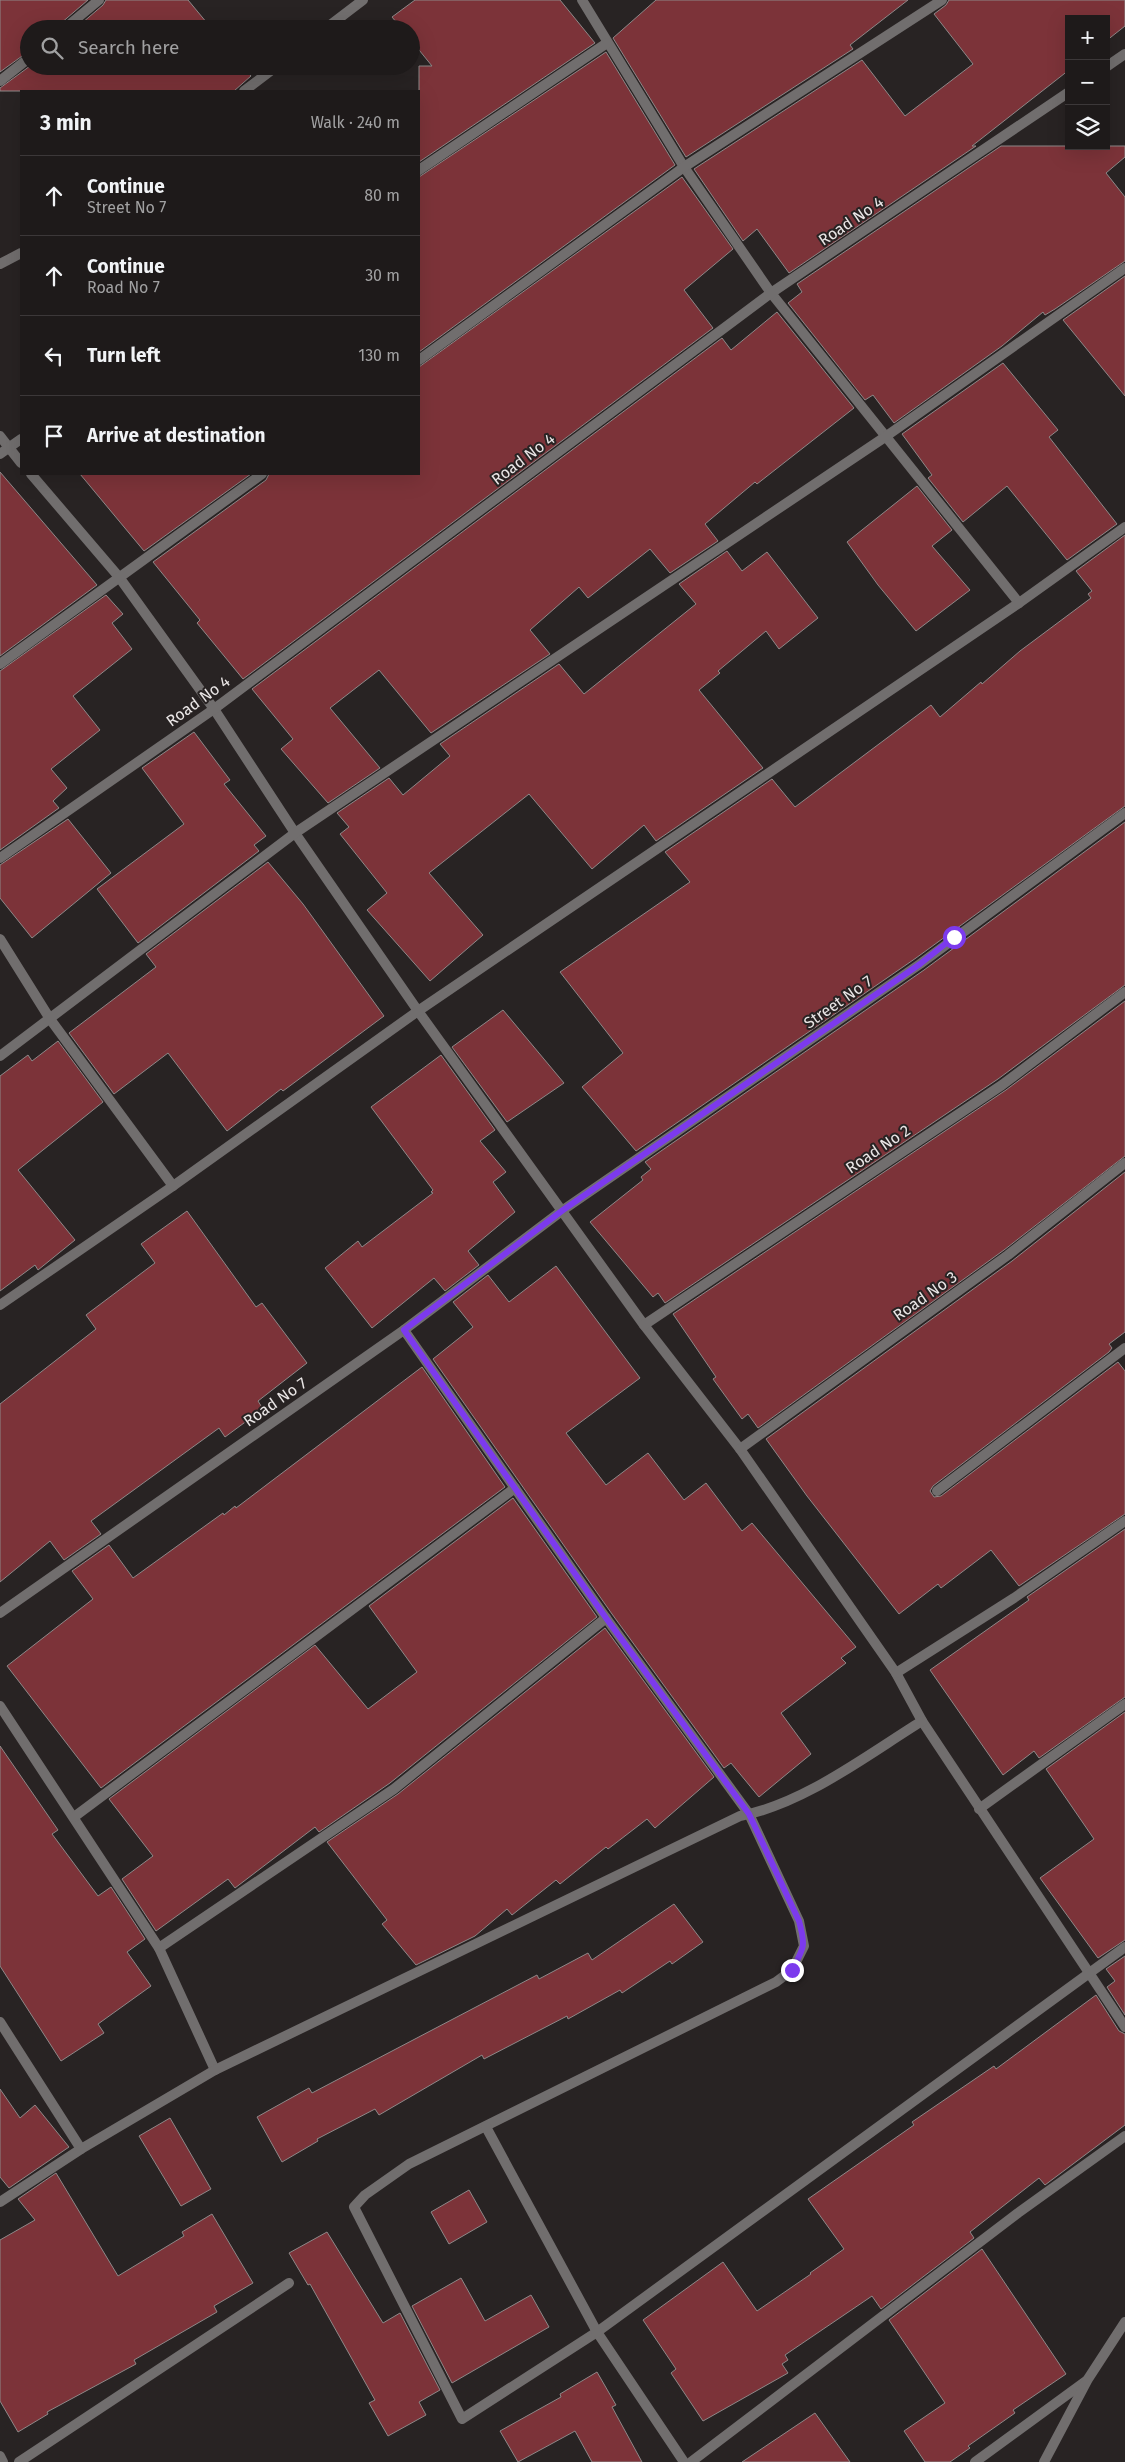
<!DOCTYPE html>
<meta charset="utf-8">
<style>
body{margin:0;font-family:"Fira Sans",sans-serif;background:#262323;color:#f1f3f6}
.controls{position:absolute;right:15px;top:15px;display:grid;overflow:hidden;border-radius:0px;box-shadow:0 5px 20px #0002}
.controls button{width:45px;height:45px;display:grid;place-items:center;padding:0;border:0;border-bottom:1px solid #3c3839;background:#1e1a1a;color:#f1f3f6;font:25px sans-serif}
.stop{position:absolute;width:15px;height:15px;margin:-11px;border:4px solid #7c3aed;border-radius:50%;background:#fff}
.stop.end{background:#7c3aed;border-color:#fff;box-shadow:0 1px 5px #0008}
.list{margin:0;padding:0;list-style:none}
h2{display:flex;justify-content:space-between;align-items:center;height:65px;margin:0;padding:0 20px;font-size:21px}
h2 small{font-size:16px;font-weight:400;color:#a1a1a2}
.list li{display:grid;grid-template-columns:32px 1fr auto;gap:15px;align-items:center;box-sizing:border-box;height:80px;padding:0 20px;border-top:1px solid #3c3839}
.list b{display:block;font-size:19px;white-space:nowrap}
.list p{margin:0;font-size:16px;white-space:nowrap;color:#a1a1a2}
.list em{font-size:16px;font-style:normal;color:#a1a1a2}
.icon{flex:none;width:28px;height:28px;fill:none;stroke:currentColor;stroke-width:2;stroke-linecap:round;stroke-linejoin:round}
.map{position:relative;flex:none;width:1125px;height:2462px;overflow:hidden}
.search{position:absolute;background:#1e1a1a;box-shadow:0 5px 20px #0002;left:20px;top:20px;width:400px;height:55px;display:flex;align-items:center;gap:12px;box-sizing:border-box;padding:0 18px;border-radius:28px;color:#a1a1a2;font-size:19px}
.panel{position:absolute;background:#1e1a1a;box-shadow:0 5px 20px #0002;left:20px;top:90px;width:400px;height:385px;border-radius:0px}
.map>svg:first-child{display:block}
.building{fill:#7c3339;stroke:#8e8888}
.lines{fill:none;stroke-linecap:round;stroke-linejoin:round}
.minor{stroke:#716e6e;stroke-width:10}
.route{stroke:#7c3aed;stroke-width:6}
.labels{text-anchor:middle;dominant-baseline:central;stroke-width:4;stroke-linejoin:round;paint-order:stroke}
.street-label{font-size:16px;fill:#eae6e6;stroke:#282323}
</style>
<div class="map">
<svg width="1125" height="2462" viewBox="0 0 1125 2462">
<rect width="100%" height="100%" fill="#282323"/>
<!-- building -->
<g class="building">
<path d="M0 0H88L60 24 57 29H29V51L0 72Z"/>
<path d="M106 0H188L212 29H75L103 5Z"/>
<path d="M415 0H560L595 43 419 162V66H432L411 40V29H402L392 17Z"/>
<path d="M656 0H908L850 45 853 49 686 157 613 38Z"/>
<path d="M949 0H1125V26L1106 41V19H1069V70L972 146H976L789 273 757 229 743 241 694 169 862 60 905 116 973 64 934 14 946 5Z"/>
<path d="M606 52 675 165 419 352V177Z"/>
<path d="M30 66H243L251 76 234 91H0V88Z"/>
<path d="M1001 146H1125V157L1106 173 1125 197V261L1055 309 1045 315 1043 312 1002 346 894 423 873 395 865 400 788 303 802 292 797 284Z"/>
<path d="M682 177 733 249 684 290 713 328 243 679 197 623 200 620 153 562 266 480 269 474H419V367Z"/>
<path d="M1125 276V396L1063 320Z"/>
<path d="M777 312 854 408 757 484 755 482 705 524 718 541 670 573 650 549 588 598 579 587 530 630 550 654 431 733 379 670 330 708 380 768 328 803 281 749 293 739 252 689 722 338 731 350Z"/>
<path d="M1003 363 1058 430 1049 437 1117 524 1067 560 1007 486 963 522 928 478 932 475 902 434Z"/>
<path d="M0 472 97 585 0 656Z"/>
<path d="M80 474H251L144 551Z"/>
<path d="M917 486 952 530 932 546 970 590 916 631 878 585 847 542Z"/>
<path d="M1125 535V806L916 958 636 1151 582 1087 623 1053 560 972 690 882 665 852 772 779 795 807 931 705 940 717 981 682 982 684 1020 651 1091 598 1088 594 1092 591 1076 571Z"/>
<path d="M727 551 742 571 767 552 818 618 779 649 766 631 718 671 720 673 699 690 763 768 656 841 644 825 592 869 529 794 429 873 483 935 430 981 367 910 387 893 340 834 349 827 337 813 389 778 403 795 450 756 440 744 559 664 584 694 696 604 679 584Z"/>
<path d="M106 595 123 614 112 623 132 649 73 696 100 730 51 769 67 788 53 801 59 808 0 850V671Z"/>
<path d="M194 732 230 780 224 784 266 836 254 845 259 851 138 943 97 889 184 824 142 768Z"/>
<path d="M68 819 111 873 32 938 0 898V865Z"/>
<path d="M1125 822V985L998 1079 665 1303 658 1293 653 1297 590 1222 643 1180 641 1177 651 1169 645 1162 924 970Z"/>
<path d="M268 862 303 904 384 1016 283 1091 281 1089 227 1131 168 1053 114 1094 69 1033 156 967 146 954Z"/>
<path d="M1125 1001V1156L1004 1250 758 1428 748 1414 742 1419 713 1379 716 1377 673 1314 1006 1090Z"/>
<path d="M503 1010 564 1083 507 1122 452 1047Z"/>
<path d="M58 1041 103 1102 18 1170 75 1240 38 1270 35 1265 0 1291V1076L28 1055 32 1061Z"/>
<path d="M441 1055 495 1130 480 1141 506 1172 493 1182 515 1212 468 1251 479 1265 445 1291 434 1278 372 1328 325 1268 358 1241 362 1247 433 1193 431 1192 433 1190 371 1107Z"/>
<path d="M1125 1172V1332L1109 1344 1112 1348 1109 1352 933 1486 930 1491 934 1497 941 1496 1118 1362 1125 1371V1514L1019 1586 991 1550 941 1588 938 1584 899 1614 807 1496 766 1439 1012 1261Z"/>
<path d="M187 1211 256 1307 262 1303 307 1363 258 1401 263 1409 225 1437 219 1428 91 1521 101 1534 64 1560 50 1541 0 1582V1404L96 1329 86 1315 155 1263 141 1244Z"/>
<path d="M556 1266 640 1378 566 1433 606 1485 648 1453 684 1500 706 1483 742 1531 752 1523 856 1647 841 1658 846 1663 781 1713 811 1754 759 1797 731 1763 724 1768 612 1614 433 1359 473 1327 453 1302 488 1275 509 1302Z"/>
<path d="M422 1367 505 1487 101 1788 7 1666 93 1599 72 1571 109 1545 133 1578 223 1513 224 1515 235 1506 236 1508Z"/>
<path d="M513 1498 597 1617 390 1783 319 1832 315 1827 235 1888 228 1879 156 1931 122 1879 153 1856 109 1799 315 1645 368 1709 417 1672 369 1606Z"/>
<path d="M1125 1529V1697L1039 1758 1034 1751 1003 1775 930 1670 1029 1600 1027 1597Z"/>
<path d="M605 1628 714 1777 655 1828 647 1819 608 1849 606 1847 560 1884 556 1880 512 1915 507 1909 475 1936 416 1965 382 1924 387 1920 327 1842 398 1794Z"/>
<path d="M1125 1712V1940L1098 1958 1040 1878 1094 1839 1046 1769Z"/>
<path d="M0 1746 58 1830 52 1834 98 1896 111 1887 145 1939 127 1952 151 1986 98 2024 104 2033 61 2061 0 1966Z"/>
<path d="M674 1904 703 1942 672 1964 670 1961 622 1993 620 1990 568 2019 567 2016 484 2059 482 2055 379 2115 375 2109 317 2139 318 2141 282 2162 257 2117 309 2088 312 2093 537 1975 539 1979 588 1953 592 1960Z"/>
<path d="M1125 1956V2015L1107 1987 1115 1981 1106 1969Z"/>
<path d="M1096 1995 1119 2031 1125 2034V2125L1045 2185 1039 2178 970 2232 974 2238 881 2309 872 2296 785 2355 788 2360 782 2364 788 2373 703 2421 671 2373 676 2369 643 2320 723 2262 757 2311 811 2274 810 2273 844 2249 808 2199 914 2125 912 2122 994 2066 996 2069Z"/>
<path d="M0 2089 20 2118 35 2105 69 2147 9 2188 0 2177Z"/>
<path d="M170 2118 211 2189 181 2206 139 2136Z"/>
<path d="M56 2173 118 2276 184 2236 182 2232 212 2214 253 2283 214 2306 217 2312 134 2360 136 2364 47 2412 48 2414 18 2432 0 2401V2240L35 2220 18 2199Z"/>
<path d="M469 2190 487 2222 449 2244 431 2212Z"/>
<path d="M327 2232 383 2323 400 2313 440 2390 419 2402 426 2415 388 2436 369 2403 375 2400 310 2284 308 2285 289 2253Z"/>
<path d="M982 2249 1066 2374 1013 2410 1015 2413 968 2446 970 2448 950 2462H925L904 2431 945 2403 889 2320Z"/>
<path d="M461 2278 485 2321 531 2295 549 2327 452 2383 412 2306Z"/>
<path d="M597 2372 616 2405 612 2407 642 2462H592L575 2431 518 2462 500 2431 561 2397 560 2394Z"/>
<path d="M815 2413 850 2462H742Z"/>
</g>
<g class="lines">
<!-- minor -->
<g class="minor">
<path d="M582 0 684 167 771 293 1019 603"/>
<path d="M64 29 99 0"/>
<path d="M325 29 363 0"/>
<path d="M1106 67 1125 54"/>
<path d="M0 81 29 58"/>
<path d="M244 91 277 66"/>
<path d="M419 170 607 43"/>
<path d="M0 264 21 253"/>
<path d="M419 360 684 167 942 0"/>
<path d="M0 436 21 463"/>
<path d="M0 454 21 439"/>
<path d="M31 474 119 577 214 709 295 833 418 1011 644 1325 740 1449 896 1673 922 1721 1125 2027"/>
<path d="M0 664 262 474"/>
<path d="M0 858 214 709 771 293 1069 92"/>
<path d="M0 939 50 1019 173 1186"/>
<path d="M0 1056 295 833 885 437 1125 268"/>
<path d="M0 1305 173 1186 418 1011 1019 603 1125 527"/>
<path d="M644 1325 1002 1085 1125 992"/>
<path d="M404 1330 606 1618 749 1814 799 1921 804 1946 792 1970 776 1982 409 2164 365 2195 354 2207 462 2419 597 2332 1125 1947"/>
<path d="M740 1449 1008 1255 1125 1163"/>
<path d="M937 1491 1125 1348"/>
<path d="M0 1613 404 1330 563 1210 920 964 1125 813"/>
<path d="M896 1673 1014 1598 1125 1521"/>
<path d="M0 1706 159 1948 215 2070"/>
<path d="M979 1809 1125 1704"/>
<path d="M74 1817 515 1488"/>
<path d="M159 1948 394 1789 606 1618"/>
<path d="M0 2022 81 2149"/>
<path d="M486 2127 597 2332 684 2462"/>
<path d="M0 2202 81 2149 215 2070 740 1816C804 1804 867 1755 922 1721"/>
<path d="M0 2456 3 2462"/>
<path d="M19 2462 289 2283"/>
<path d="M691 2462 1018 2213 1125 2136"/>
<path d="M975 2462 1086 2381"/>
<path d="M1044 2462 1088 2379 1125 2322"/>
</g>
</g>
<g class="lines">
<!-- route -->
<path class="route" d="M792 1970C804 1948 806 1946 799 1921L749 1814 606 1618 404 1330 563 1210 920 964 954 937"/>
</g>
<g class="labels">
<!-- street labels -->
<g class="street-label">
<text transform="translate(851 221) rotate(-34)">Road No 4</text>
<text transform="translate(523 459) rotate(-37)">Road No 4</text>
<text transform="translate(198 701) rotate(-36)">Road No 4</text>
<text transform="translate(838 1002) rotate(-35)">Street No 7</text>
<text transform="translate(878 1149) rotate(-34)">Road No 2</text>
<text transform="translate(925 1296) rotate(-35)">Road No 3</text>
<text transform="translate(275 1402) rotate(-35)">Road No 7</text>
</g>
</g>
</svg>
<div class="controls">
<button>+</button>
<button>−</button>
<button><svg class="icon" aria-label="layers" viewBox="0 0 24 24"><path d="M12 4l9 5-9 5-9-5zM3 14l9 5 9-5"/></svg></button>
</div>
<div class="stop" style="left:954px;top:937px"></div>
<div class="stop end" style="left:792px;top:1970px"></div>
<div class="search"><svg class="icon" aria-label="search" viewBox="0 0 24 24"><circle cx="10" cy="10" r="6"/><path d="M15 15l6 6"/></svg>Search here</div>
<section class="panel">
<h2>3 min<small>Walk · 240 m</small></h2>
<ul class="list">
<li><svg class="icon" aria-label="ahead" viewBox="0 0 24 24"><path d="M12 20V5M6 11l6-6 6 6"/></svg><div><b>Continue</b><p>Street No 7</p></div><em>80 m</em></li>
<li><svg class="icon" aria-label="ahead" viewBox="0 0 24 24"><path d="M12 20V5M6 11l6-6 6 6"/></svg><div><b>Continue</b><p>Road No 7</p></div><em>30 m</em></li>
<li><svg class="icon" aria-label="left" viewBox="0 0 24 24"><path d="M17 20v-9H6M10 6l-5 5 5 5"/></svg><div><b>Turn left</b></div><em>130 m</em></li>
<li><svg class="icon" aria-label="arrive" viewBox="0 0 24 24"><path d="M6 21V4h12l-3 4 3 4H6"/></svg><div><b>Arrive at destination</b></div></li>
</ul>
</section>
</div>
